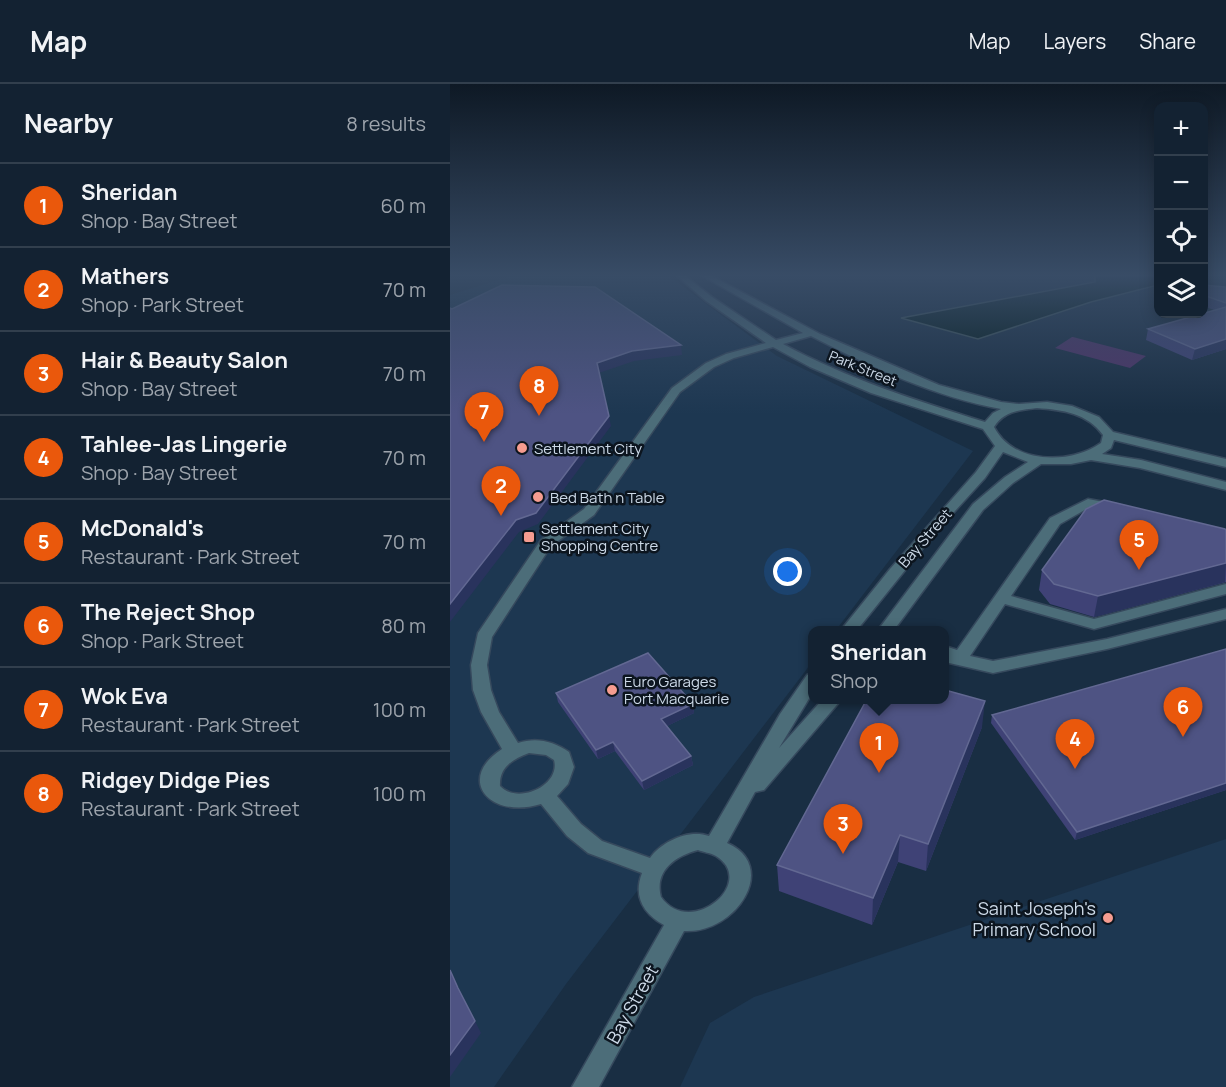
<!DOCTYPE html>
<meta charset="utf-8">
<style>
body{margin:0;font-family:Manrope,sans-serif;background:#1c2a3a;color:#f1f3f6}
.controls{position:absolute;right:18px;top:18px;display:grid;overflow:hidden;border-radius:12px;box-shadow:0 3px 15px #0003}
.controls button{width:54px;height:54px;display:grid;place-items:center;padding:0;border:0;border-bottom:2px solid #323f4d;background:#132232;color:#f1f3f6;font:30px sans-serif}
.you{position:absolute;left:338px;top:488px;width:21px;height:21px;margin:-15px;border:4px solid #fff;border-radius:50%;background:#1a73e8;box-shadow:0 0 0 9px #1a73e833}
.badge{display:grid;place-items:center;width:39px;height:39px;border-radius:50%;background:#ea580c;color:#fff;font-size:20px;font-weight:700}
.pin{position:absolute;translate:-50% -50px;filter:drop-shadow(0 2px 3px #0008)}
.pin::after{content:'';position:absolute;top:32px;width:21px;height:18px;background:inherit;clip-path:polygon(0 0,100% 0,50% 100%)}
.popup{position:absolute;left:358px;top:542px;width:141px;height:78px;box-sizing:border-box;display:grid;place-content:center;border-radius:12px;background:#132232;filter:drop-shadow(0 2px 4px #0005);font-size:20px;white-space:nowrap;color:#9da4ac}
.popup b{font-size:22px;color:#f1f3f6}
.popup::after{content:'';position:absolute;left:50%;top:100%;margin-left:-12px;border:12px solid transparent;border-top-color:#132232}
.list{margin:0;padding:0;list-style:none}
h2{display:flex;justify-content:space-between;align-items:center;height:78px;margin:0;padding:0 24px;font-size:26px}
h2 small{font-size:20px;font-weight:400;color:#9da4ac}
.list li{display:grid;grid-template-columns:39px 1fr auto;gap:18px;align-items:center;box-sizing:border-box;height:84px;padding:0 24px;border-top:2px solid #323f4d}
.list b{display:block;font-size:22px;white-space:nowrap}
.list p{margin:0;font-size:20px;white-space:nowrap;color:#9da4ac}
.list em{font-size:20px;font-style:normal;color:#9da4ac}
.icon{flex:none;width:33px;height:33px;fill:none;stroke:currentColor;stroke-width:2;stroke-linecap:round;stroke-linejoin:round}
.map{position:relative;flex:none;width:776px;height:1003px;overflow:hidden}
header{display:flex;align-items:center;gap:36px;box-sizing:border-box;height:84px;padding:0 30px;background:#132232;border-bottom:2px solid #323f4d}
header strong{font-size:28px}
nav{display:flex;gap:33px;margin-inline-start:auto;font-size:21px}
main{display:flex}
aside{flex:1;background:#132232}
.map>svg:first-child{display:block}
.built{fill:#1d3751}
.green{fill:#4d3367}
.water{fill:#00191a;stroke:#3d5358;stroke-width:1.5}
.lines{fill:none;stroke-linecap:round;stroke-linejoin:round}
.minor-casing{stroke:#36495d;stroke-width:3}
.minor{fill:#4c6d79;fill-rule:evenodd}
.wall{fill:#3f4276}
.shaded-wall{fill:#29335d}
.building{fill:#4e5383;stroke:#626892;stroke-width:1.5}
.poi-dot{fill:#f59c90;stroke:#0c151f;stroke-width:2}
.labels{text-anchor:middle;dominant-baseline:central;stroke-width:5;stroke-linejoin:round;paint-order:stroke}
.far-street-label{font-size:14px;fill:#ccd9e7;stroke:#0c151f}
.poi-label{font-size:15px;fill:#ccd9e7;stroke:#0c151f;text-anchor:start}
.street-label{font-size:15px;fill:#ccd9e7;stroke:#0c151f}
.near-poi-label{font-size:18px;fill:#ccd9e7;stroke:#0c151f;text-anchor:end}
.near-street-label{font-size:18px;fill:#ccd9e7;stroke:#0c151f}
</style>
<header>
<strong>Map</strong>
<nav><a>Map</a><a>Layers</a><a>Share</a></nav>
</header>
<main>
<aside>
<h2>Nearby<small>8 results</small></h2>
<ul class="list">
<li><span class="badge">1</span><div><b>Sheridan</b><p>Shop · Bay Street</p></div><em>60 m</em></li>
<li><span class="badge">2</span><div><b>Mathers</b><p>Shop · Park Street</p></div><em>70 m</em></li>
<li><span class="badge">3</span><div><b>Hair &amp; Beauty Salon</b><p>Shop · Bay Street</p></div><em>70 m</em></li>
<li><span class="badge">4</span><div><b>Tahlee-Jas Lingerie</b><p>Shop · Bay Street</p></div><em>70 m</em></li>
<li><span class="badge">5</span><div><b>McDonald's</b><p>Restaurant · Park Street</p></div><em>70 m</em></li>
<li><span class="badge">6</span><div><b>The Reject Shop</b><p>Shop · Park Street</p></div><em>80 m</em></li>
<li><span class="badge">7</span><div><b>Wok Eva</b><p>Restaurant · Park Street</p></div><em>100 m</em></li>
<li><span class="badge">8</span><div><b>Ridgey Didge Pies</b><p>Restaurant · Park Street</p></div><em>100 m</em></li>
</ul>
</aside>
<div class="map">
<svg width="776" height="1003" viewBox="0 0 776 1003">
<rect width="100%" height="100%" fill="#192e43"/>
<!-- built -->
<g class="built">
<path d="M67 190H216L327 272 523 367 386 546H363V577L116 900 44 1003H0V211Z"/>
<path d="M776 755V1003H230L260 939 304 913Z"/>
</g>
<!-- green -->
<path class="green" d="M622 253H623L696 272 680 284 605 264Z"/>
<!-- water -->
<path class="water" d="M645 190H708V201L641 218 528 255 451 234 645 198Z"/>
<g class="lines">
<defs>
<g id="minor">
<path d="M225 190H233L262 213 326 256 353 249 249 190H258L370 250 489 301 551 318 569 320 597 318 622 322 649 333 663 348 776 375V383L664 356 661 364 652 370 691 376 776 398V406L690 384 641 376 621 380H591L563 399 533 426 444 546H428L523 420 555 393 578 378 553 368 535 394 485 449 407 546H391L440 485 526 388 545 362 533 345 421 309 360 283 323 263 284 274 264 283 230 308 144 431 101 462 42 553 37 581 41 606 49 628 68 659C86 653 103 657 119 668L124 683 118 700 107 712 131 740 152 757 200 774C212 757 239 745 259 752L330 630 357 591 363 589V608L329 664 372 616H391L314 706 305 708 277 759C330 782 286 850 234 847L149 1003H122L214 841C193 830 183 812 192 789L138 769 117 752 91 720C40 736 5 695 52 665L31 628 23 606 21 581 28 549 91 456 134 425 222 304 256 279 276 270 316 259 256 217ZM361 252C421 283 485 313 551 325L543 329 535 338C465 316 398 295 333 260ZM587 324C613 326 637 329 653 351L651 359C620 381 563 380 544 343 554 327 570 326 587 324ZM79 669 96 671 104 676C111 702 67 721 50 702 49 683 63 675 79 669ZM248 766C253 768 261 769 266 772 308 798 241 855 211 813 204 787 225 772 248 766Z"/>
<path d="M638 415 670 421 672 424 665 428 640 423 610 440 561 512 644 535 776 500V510L644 545 555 520 520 572 543 577 657 555 776 525V535L657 565 543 589 495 578V562L507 566 600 434Z"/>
</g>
</defs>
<!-- minor casing -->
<use href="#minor" class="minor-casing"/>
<!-- minor -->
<use href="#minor" class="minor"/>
</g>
<!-- wall -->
<g class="wall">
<path d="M753 201 776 203V265L742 276 696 256 698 245 764 226 753 222Z"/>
<path d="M776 446V498L644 533 600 520 589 506 592 486Z"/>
<path d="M776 565V706L625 756 541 639 542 631Z"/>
<path d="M106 609 243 620 244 629 217 642 241 672 243 681 194 706 165 667 148 675 108 618Z"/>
<path d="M532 643 476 787 448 778 422 841 329 807 327 781Z"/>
</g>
<!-- shaded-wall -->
<g class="shaded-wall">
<path d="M776 255V265L742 276 745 265Z"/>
<path d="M231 261 232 271 184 277 149 289 147 279 182 267Z"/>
<path d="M159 332 161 342 88 440 69 448 0 538V520L66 436Z"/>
<path d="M776 479 775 498 644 533 648 512Z"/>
<path d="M535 617 532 643 476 787 478 760Z"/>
<path d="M243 620 244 629 213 644 211 635Z"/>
<path d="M163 658 165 667 148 675 146 666Z"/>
<path d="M241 672 243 681 194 706 192 697Z"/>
<path d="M776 699V706L625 756 627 748Z"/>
<path d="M450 751 448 778 422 841 423 814Z"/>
<path d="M25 937 31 949 0 993V971Z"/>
</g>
<!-- building -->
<g class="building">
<path d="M52 201 145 203 231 261 182 267 147 279 159 332 86 429 66 436 0 520V224L2 225Z"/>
<path d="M753 201 776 203V219L753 211Z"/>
<path d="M776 223V255L745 265 698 245Z"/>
<path d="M654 416 775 445 776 446V479L648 512 604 500 592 486 636 425Z"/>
<path d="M776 565V699L627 748 542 631Z"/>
<path d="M198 569 243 620 211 635 241 672 192 697 163 658 146 666 106 609Z"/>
<path d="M495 606 535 617 478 760 450 751 423 814 327 781 417 615H495Z"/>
<path d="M0 886 8 904 25 937 0 971Z"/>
</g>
<!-- sky -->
<linearGradient id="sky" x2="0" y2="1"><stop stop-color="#0e1925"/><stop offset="0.58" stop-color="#384c66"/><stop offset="1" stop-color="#384c66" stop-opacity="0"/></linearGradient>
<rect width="776" height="330" fill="url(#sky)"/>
<!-- markers -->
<g class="poi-dot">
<circle cx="72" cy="364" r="6"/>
<circle cx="88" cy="413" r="6"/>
<rect x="73" y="447" width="12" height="12" rx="3"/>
<circle cx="162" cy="606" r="6"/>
<circle cx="658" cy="834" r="6"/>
</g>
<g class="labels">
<!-- far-street labels -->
<g class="far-street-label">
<text transform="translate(413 284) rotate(22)">Park Street</text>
</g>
<!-- poi labels -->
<g class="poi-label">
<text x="84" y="364">Settlement City</text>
<text x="100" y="413">Bed Bath n Table</text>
<text x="91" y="444">Settlement City<tspan x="91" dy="17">Shopping Centre</tspan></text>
<text x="174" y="597">Euro Garages<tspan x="174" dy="17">Port Macquarie</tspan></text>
</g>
<!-- street labels -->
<g class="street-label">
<text transform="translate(475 454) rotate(-49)">Bay Street</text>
</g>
<!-- near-poi labels -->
<g class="near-poi-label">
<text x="646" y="824">Saint Joseph's<tspan x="646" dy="21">Primary School</tspan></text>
</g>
<!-- near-street labels -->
<g class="near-street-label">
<text transform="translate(182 920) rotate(-61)">Bay Street</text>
</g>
</g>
</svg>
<div class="controls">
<button>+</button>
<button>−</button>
<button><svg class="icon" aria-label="locate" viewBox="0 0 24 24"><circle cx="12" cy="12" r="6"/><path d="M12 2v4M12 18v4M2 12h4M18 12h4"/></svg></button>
<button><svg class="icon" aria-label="layers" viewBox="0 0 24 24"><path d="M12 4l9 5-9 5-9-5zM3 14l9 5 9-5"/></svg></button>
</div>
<div class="you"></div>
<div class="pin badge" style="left:429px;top:689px">1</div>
<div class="popup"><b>Sheridan</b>Shop</div>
<div class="pin badge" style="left:51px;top:432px">2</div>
<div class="pin badge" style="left:393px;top:770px">3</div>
<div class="pin badge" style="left:625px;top:685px">4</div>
<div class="pin badge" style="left:689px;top:486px">5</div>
<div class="pin badge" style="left:733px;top:653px">6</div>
<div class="pin badge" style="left:34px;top:358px">7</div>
<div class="pin badge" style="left:89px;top:332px">8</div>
</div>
</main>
